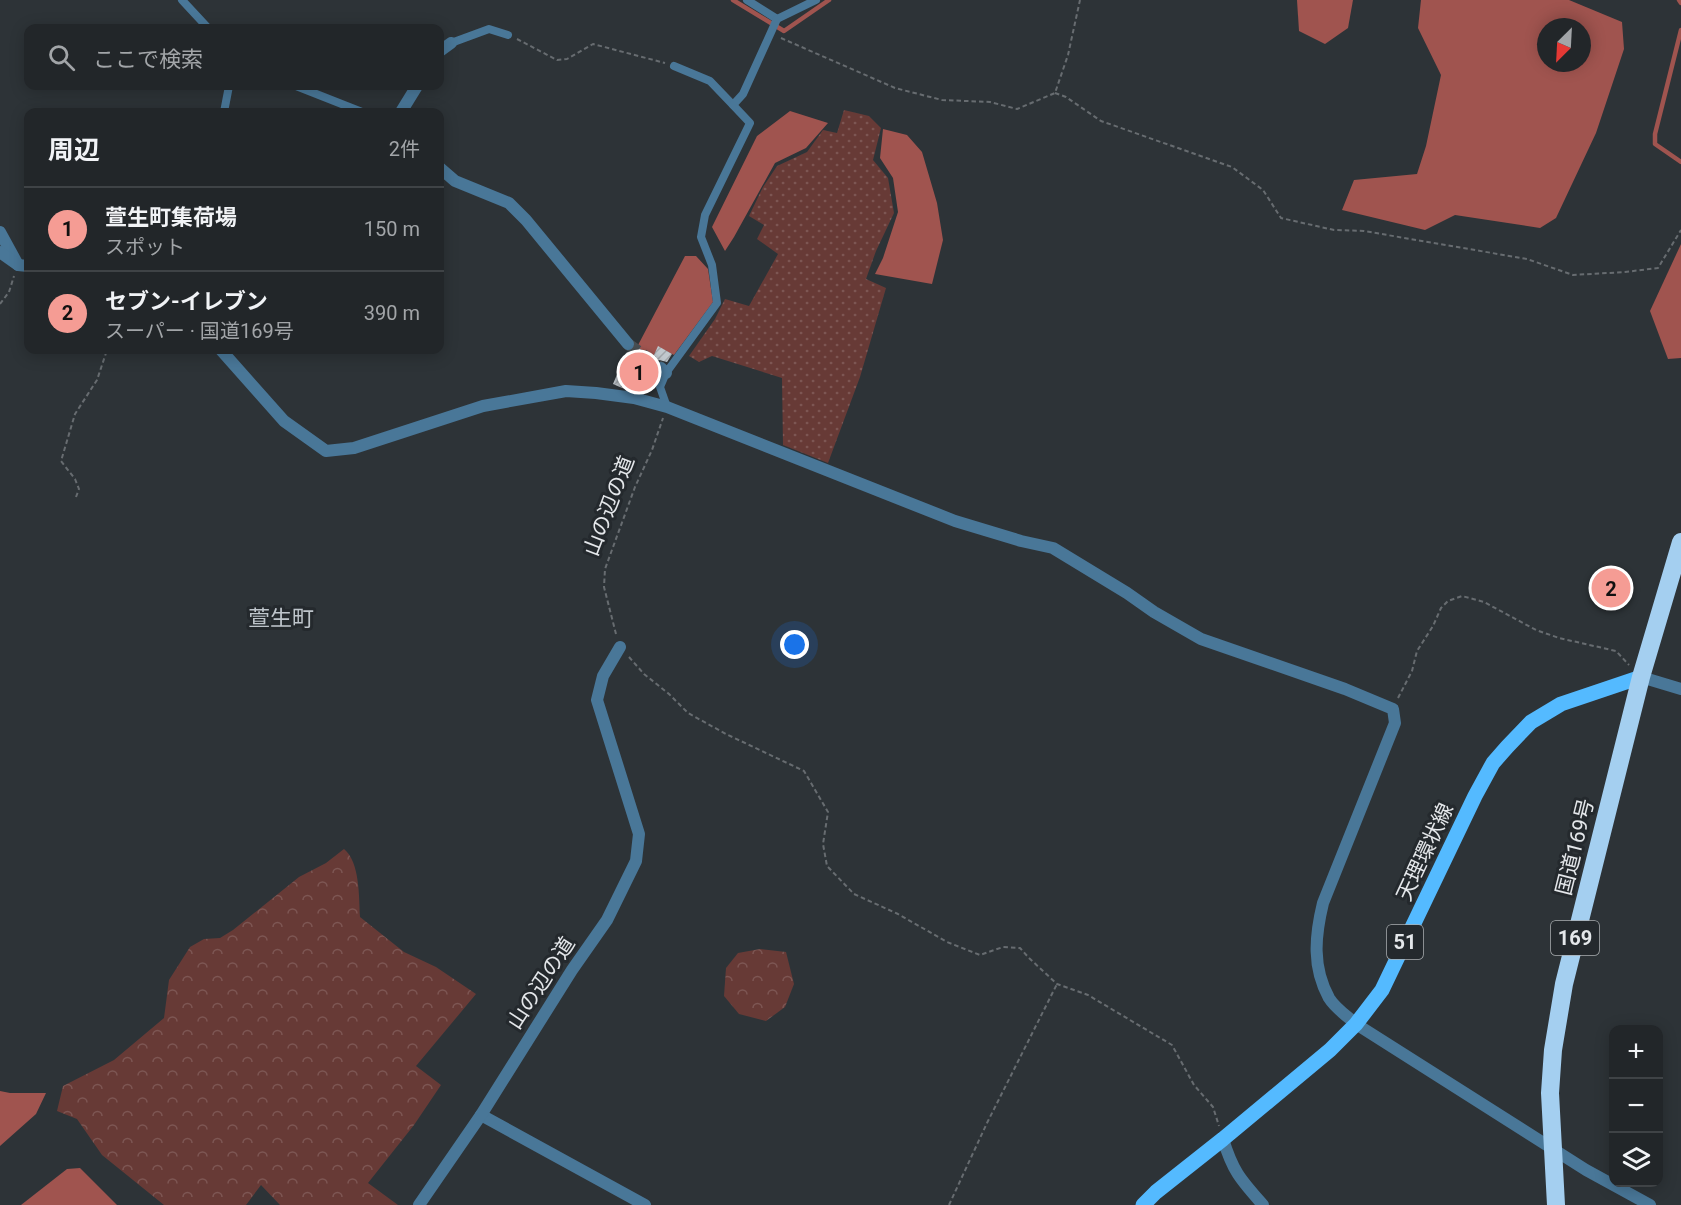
<!DOCTYPE html>
<html lang="ja">
<meta charset="utf-8">
<style>
body{margin:0;font-family:Roboto,"Noto Sans JP",sans-serif;background:#2e3235;color:#f1f3f6}
.controls{position:absolute;right:18px;bottom:18px;display:grid;overflow:hidden;border-radius:12px;box-shadow:0 3px 15px #0003}
.controls button{width:54px;height:54px;display:grid;place-items:center;padding:0;border:0;border-bottom:2px solid #3f4346;background:#222629;color:#f1f3f6;font:30px sans-serif}
.compass{position:absolute;left:1537px;top:18px;width:54px;height:54px;border-radius:50%;background:#222629;box-shadow:0 3px 15px #0003;rotate:204deg}
.you{position:absolute;left:795px;top:645px;width:21px;height:21px;margin:-15px;border:4px solid #fff;border-radius:50%;background:#1a73e8;box-shadow:0 0 0 9px #1a73e833}
.badge{display:grid;place-items:center;width:39px;height:39px;border-radius:50%;background:#f59c94;color:#111;font-size:20px;font-weight:700}
.pin{position:absolute;translate:-50% -50%;border:3px solid #fff;box-shadow:0 2px 6px #0006}
.list{margin:0;padding:0;list-style:none}
h2{display:flex;justify-content:space-between;align-items:center;height:78px;margin:0;padding:0 24px;font-size:26px}
h2 small{font-size:20px;font-weight:400;color:#a2a5a8}
.list li{display:grid;grid-template-columns:39px 1fr auto;gap:18px;align-items:center;box-sizing:border-box;height:84px;padding:0 24px;border-top:2px solid #3f4346}
.list b{display:block;font-size:22px;white-space:nowrap}
.list p{margin:0;font-size:20px;white-space:nowrap;color:#a2a5a8}
.list em{font-size:20px;font-style:normal;color:#a2a5a8}
.icon{flex:none;width:33px;height:33px;fill:none;stroke:currentColor;stroke-width:2;stroke-linecap:round;stroke-linejoin:round}
.map{position:relative;flex:none;width:1681px;height:1205px;overflow:hidden}
.search{position:absolute;background:#222629;box-shadow:0 3px 15px #0003;left:24px;top:24px;width:420px;height:66px;display:flex;align-items:center;gap:15px;box-sizing:border-box;padding:0 21px;border-radius:12px;color:#a2a5a8;font-size:22px}
.panel{position:absolute;background:#222629;box-shadow:0 3px 15px #0003;left:24px;top:108px;width:420px;height:246px;border-radius:12px}
.map>svg:first-child{display:block}
.grass{fill:url(#grass-dots)}
.forest{fill:url(#forest-crowns)}
.water{fill:#a0544f;fill-rule:evenodd}
.lines{fill:none;stroke-linecap:round;stroke-linejoin:round}
.stream{stroke:#a0544f;stroke-width:4.5}
.building{fill:url(#building-hatch)}
.street-tunnel{stroke:#484e52;stroke-width:12;stroke-dasharray:12 6;stroke-linecap:butt}
.path{stroke:#676c70;stroke-width:2;stroke-dasharray:4.5 3;stroke-linecap:butt}
.lane{stroke:#497798;stroke-width:8}
.street{stroke:#497798;stroke-width:12}
.primary{stroke:#54baff;stroke-width:15}
.highway{stroke:#a4cff0;stroke-width:18}
.labels{text-anchor:middle;dominant-baseline:central;stroke-width:6;stroke-linejoin:round;paint-order:stroke}
.shield{fill:#24292d;stroke:#aaaeb1;stroke-width:1.5}
.shield-label{font-size:20px;font-weight:bold;fill:#e4e7ea}
.street-label{font-size:21px;fill:#e4e7ea;stroke:#24292d}
.neighbourhood-label{font-size:22px;fill:#bec5cb;stroke:#24292d}
</style>
<div class="map">
<svg width="1681" height="1205" viewBox="0 0 1681 1205">
<defs>
<pattern id="grass-dots" width="8" height="8" patternUnits="userSpaceOnUse" patternTransform="scale(1.5)"><rect width="8" height="8" fill="#673a36"/><path d="M2 2h.1M6 6h.1" fill="none" stroke="#7d5653" stroke-width="1.8" stroke-linecap="round"/></pattern>
<pattern id="forest-crowns" width="20" height="18" patternUnits="userSpaceOnUse" patternTransform="scale(1.5)"><rect width="20" height="18" fill="#673a36"/><path d="M2 6a3 3 0 1 1 6 0M12 15a3 3 0 1 1 6 0" fill="none" stroke="#7d5653"/></pattern>
<pattern id="building-hatch" width="6" height="6" patternUnits="userSpaceOnUse" patternTransform="scale(1.5)"><rect width="6" height="6" fill="#c1c8cd"/><path d="M-1 1l2-2M0 6l6-6M5 7l2-2" fill="none" stroke="#a2a7ab"/></pattern>
</defs>
<rect width="100%" height="100%" fill="#2d3337"/>
<!-- grass -->
<path class="grass" d="M844 110 869 116 881 128 873 160 888 178 894 213 876 251 866 279 886 288 860 377 828 463 783 445 782 378 712 356 699 362 689 356 715 319 725 299 749 306 778 254 757 239 764 225 749 216 763 187 777 166 807 152 823 130 837 133Z"/>
<!-- forest -->
<g class="forest">
<path d="M344 849C360 862 359 897 360 917L404 952 436 967 476 994 416 1066 441 1085 414 1125 368 1183 398 1205H280L261 1185 246 1205H164L102 1155 77 1119 57 1111 63 1086 114 1060 164 1018 169 980 190 947 204 939 220 938 233 930 299 877 326 863Z"/>
<path d="M760 949 786 952 794 984 785 1007 766 1021 739 1014 724 996 726 968 738 953Z"/>
</g>
<!-- water -->
<g class="water">
<path d="M1297 0H1353L1348 28 1325 44 1299 31Z"/>
<path d="M1421 0H1569L1622 22 1624 49 1596 133 1556 218 1540 228 1455 215 1425 230 1342 210 1354 180 1417 174 1426 146 1441 75 1418 28ZM1546 27H1582V63H1546Z"/>
<path d="M790 111 828 123 806 148 775 163 734 237 725 251 712 227 757 136Z"/>
<path d="M883 129 907 135 922 152 937 203 943 240 932 284 875 274 883 258 898 212 893 178 880 158Z"/>
<path d="M1681 244V358L1668 359 1650 311Z"/>
<path d="M685 256H696L708 269 713 302 674 355 658 347 653 357 637 347Z"/>
<path d="M0 1091 10 1093H46L36 1114 0 1146Z"/>
<path d="M80 1168 117 1205H21L67 1169Z"/>
</g>
<g class="lines">
<!-- stream -->
<g class="stream">
<path d="M733 0 784 31 829 0"/>
<path d="M1679 0 1681 3"/>
<path d="M1681 30 1655 134V144L1681 162"/>
</g>
</g>
<!-- building -->
<path class="building" d="M658 346 672 354 667 362 659 360 655 363 653 370 656 375 649 387 642 384 640 391 622 388 613 384 626 353 637 347 653 357Z"/>
<g class="lines">
<!-- street-tunnel -->
<path class="street-tunnel" d="M628 344 661 368"/>
<!-- path -->
<g class="path">
<path d="M781 38 895 88 942 100 990 102 1017 109 1055 93 1068 55 1080 0"/>
<path d="M517 39 557 60 567 59 593 44 665 63"/>
<path d="M1055 93 1066 97 1101 121 1232 167 1263 190 1281 218 1334 230 1364 231 1527 259 1573 275 1625 272 1658 268 1681 230"/>
<path d="M0 304 9 292 14 276"/>
<path d="M76 497 79 489 75 479 61 461 75 414 97 380 107 350"/>
<path d="M616 634 604 587 605 569 635 487 652 450 663 418"/>
<path d="M629 657 644 674 669 694 688 713 726 734 804 771 828 812 823 844 827 866 854 894 898 914 947 942 980 955 1003 947 1020 948 1029 958 1057 984 1088 995 1172 1045 1194 1085 1213 1107 1219 1126"/>
<path d="M1398 698 1412 671 1417 651 1433 626 1441 608 1448 601 1462 596 1484 602 1536 630 1559 638 1616 651 1629 665"/>
<path d="M949 1205 987 1123 1057 984"/>
</g>
<!-- lane -->
<g class="lane">
<path d="M182 0 208 28"/>
<path d="M747 0 777 19"/>
<path d="M451 43 489 29 508 35"/>
<path d="M674 66 710 81 733 105"/>
<path d="M296 86 362 112"/>
<path d="M224 112 229 86"/>
<path d="M667 407 660 387 666 373 717 303 712 265 701 237 705 215 750 123 733 105 743 94 777 19 816 0"/>
</g>
<!-- street -->
<g class="street">
<path d="M440 51 451 43"/>
<path d="M401 112 417 86"/>
<path d="M440 168 455 181 509 203 526 220 628 344"/>
<path d="M0 232 18 265"/>
<path d="M0 252 18 265 28 266"/>
<path d="M221 350 284 421 326 451 354 448 483 406 566 391 596 393 634 398 667 407 955 521 1021 541 1053 548 1127 593 1154 612 1201 639 1345 689 1393 709 1395 723 1323 903C1315 936 1312 967 1329 998 1335 1008 1348 1017 1356 1024L1586 1170 1650 1205"/>
<path d="M661 368 666 373"/>
<path d="M1641 677 1681 689"/>
<path d="M481 1115 645 1205"/>
<path d="M1223 1139C1233 1172 1241 1180 1263 1205"/>
<path d="M419 1205 481 1115 572 970 607 920 636 861 639 834 597 700 603 676 620 647"/>
</g>
<!-- primary -->
<path class="primary" d="M1143 1205 1156 1192 1223 1139 1330 1050 1356 1024 1382 990 1475 796 1493 763 1507 747 1531 722 1561 704 1641 677"/>
<!-- highway -->
<path class="highway" d="M1556 1205 1550 1093 1553 1050 1564 984 1641 677 1681 542"/>
</g>
<g class="labels">
<!-- shield labels -->
<g class="shield">
<rect x="1551" y="921" width="48" height="34" rx="4.5"/>
<rect x="1387" y="925" width="36" height="34" rx="4.5"/>
</g>
<g class="shield-label">
<text x="1575" y="938">169</text>
<text x="1405" y="942">51</text>
</g>
<!-- street labels -->
<g class="street-label">
<text transform="translate(609 506) rotate(-69)">山の辺の道</text>
<text transform="translate(1575 847) rotate(-76)">国道169号</text>
<text transform="translate(1425 852) rotate(-65)">天理環状線</text>
<text transform="translate(541 983) rotate(-57)">山の辺の道</text>
</g>
<!-- neighbourhood labels -->
<g class="neighbourhood-label">
<text x="281" y="618">萱生町</text>
</g>
</g>
</svg>
<div class="controls">
<button>+</button>
<button>−</button>
<button><svg class="icon" aria-label="layers" viewBox="0 0 24 24"><path d="M12 4l9 5-9 5-9-5zM3 14l9 5 9-5"/></svg></button>
</div>
<svg class="compass" viewBox="-18 -18 36 36"><path d="M0-13l5 13h-10z" fill="#e53935"/><path d="M0 13l5-13h-10z" fill="#a2a5a8"/></svg>
<div class="you"></div>
<div class="pin badge" style="left:639px;top:372px">1</div>
<div class="pin badge" style="left:1611px;top:588px">2</div>
<div class="search"><svg class="icon" aria-label="search" viewBox="0 0 24 24"><circle cx="10" cy="10" r="6"/><path d="M15 15l6 6"/></svg>ここで検索</div>
<section class="panel">
<h2>周辺<small>2件</small></h2>
<ul class="list">
<li><span class="badge">1</span><div><b>萱生町集荷場</b><p>スポット</p></div><em>150 m</em></li>
<li><span class="badge">2</span><div><b>セブン-イレブン</b><p>スーパー · 国道169号</p></div><em>390 m</em></li>
</ul>
</section>
</div>
